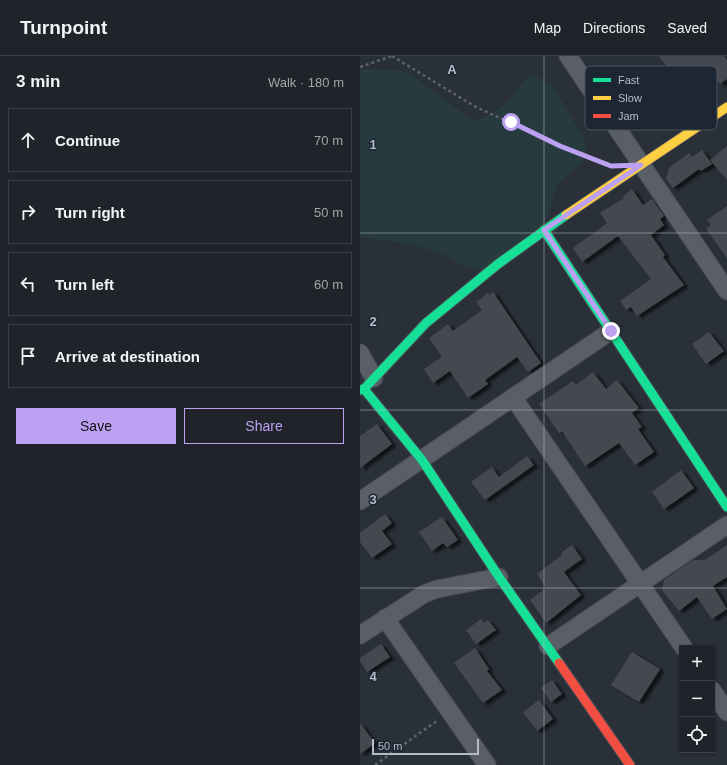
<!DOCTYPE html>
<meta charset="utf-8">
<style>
body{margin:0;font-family:Arial,sans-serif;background:#282c32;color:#f1f3f6}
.controls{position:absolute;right:12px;bottom:12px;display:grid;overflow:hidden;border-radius:0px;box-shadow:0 1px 3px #0004}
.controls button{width:36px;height:36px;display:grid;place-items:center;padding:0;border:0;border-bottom:1px solid #3d4147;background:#20242a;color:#f1f3f6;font:20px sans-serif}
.scale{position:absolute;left:12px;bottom:10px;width:107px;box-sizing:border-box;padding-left:4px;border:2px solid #b4bcc9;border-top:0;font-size:11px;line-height:14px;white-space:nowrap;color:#b4bcc9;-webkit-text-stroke:3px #1d2633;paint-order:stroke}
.stop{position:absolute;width:12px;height:12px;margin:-9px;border:3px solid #bca0f2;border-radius:50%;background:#fff}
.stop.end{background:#bca0f2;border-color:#fff;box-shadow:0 1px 4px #0008}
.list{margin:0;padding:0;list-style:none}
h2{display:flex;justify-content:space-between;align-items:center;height:52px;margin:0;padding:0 16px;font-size:17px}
h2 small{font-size:13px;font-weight:400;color:#a2a4a8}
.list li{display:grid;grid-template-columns:26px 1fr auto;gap:12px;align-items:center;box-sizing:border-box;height:64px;margin:0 8px 8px;padding:0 8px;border:1px solid #3d4147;border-radius:0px}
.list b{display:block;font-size:15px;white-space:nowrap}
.list em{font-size:13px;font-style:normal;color:#a2a4a8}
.actions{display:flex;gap:8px;padding:12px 16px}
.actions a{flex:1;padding:9px 0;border:1px solid #bca0f2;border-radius:0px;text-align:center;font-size:14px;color:#bca0f2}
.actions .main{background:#bca0f2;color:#111}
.icon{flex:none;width:22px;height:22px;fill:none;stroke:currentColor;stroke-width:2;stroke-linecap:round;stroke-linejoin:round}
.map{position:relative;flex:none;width:367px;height:709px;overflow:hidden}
header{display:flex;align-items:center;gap:24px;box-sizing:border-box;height:56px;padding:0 20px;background:#20242a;border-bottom:1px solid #3d4147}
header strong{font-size:19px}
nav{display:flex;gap:22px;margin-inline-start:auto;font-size:14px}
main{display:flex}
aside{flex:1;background:#20242a}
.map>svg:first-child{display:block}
.green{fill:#273a3e}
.building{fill:#444950;filter:url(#shadow)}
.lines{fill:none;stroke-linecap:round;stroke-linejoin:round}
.street-casing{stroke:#484c53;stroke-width:19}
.fast-casing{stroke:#484c53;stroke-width:11}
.slow-casing{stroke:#484c53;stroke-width:11}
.jam-casing{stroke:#484c53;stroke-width:11}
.path{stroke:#5d636a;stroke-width:2.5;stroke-dasharray:3 3;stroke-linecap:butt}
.street{stroke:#5a5e66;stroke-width:17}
.fast{stroke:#16e098;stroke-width:9}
.slow{stroke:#ffcf43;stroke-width:9}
.jam{stroke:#f24e42;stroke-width:9}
.route{stroke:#bca0f2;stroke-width:5}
.grid{fill:none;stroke:#b4bcc9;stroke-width:1;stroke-opacity:0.55}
.key{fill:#1d2633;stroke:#4a5360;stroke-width:1}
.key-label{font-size:11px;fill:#b4bcc9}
.grid-label{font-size:13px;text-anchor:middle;font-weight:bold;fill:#b4bcc9;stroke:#1d2633;stroke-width:3;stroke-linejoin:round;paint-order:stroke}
</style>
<header>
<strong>Turnpoint</strong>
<nav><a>Map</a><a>Directions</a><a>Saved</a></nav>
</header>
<main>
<aside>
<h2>3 min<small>Walk · 180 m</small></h2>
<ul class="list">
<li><svg class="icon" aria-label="ahead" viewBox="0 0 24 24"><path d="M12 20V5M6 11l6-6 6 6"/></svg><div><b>Continue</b></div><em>70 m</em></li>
<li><svg class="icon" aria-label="right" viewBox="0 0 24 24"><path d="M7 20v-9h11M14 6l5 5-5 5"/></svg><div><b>Turn right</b></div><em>50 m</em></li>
<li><svg class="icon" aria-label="left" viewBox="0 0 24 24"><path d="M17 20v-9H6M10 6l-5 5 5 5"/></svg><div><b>Turn left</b></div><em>60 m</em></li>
<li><svg class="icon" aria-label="arrive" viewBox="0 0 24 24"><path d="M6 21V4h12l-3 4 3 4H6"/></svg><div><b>Arrive at destination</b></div></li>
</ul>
<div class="actions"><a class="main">Save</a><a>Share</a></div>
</aside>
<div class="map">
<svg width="367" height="709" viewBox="0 0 367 709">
<defs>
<filter id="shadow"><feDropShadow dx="4.5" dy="2.5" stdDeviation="1" flood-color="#0009"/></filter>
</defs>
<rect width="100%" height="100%" fill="#2a3038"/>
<!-- green -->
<path class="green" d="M0 13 42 15 60 25 113 65C143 56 152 42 170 17L193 30 224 83 227 101 196 130 184 174 129 215 106 211 85 199 68 193 37 186 0 181Z"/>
<!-- building -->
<g class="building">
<path d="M299 0H364L367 4V23L360 28 347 9 320 29Z"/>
<path d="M367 90V124L350 104Z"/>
<path d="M342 94 352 108 341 115 339 113 313 132 306 123 309 112 329 97 332 101Z"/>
<path d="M272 133 283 149 292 143 304 160 300 163 304 169 291 179 305 199 303 201 324 229 277 260 271 251 266 254 260 245 291 223 258 180 222 206 213 192 247 167 240 157 264 142 263 140Z"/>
<path d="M367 150V202L346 173 351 169 347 164Z"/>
<path d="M133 236 181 307 168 316 157 301 125 324 128 328 108 342 90 315 73 327 64 313 82 301 69 282 88 268 93 275 122 254 116 246 128 237 129 239Z"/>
<path d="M349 276 364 295 346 308 332 288Z"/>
<path d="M233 316 246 333 257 324 279 352 272 357 282 371 278 373 294 396 275 409 259 387 225 410 202 375 199 377 179 348 213 325 216 329Z"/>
<path d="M17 368 32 388 0 412V380Z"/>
<path d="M167 400 174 409 125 444 111 426 132 411 139 421Z"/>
<path d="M321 414 334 432 304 453 292 436Z"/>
<path d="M25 458 32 467 22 475 32 488 12 502 0 486V477Z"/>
<path d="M82 461 98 484 87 491 83 487 72 495 59 476Z"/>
<path d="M212 489 222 503 204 516 221 539 186 567 170 544 186 532 177 518 202 499 201 497Z"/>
<path d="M367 489V521L353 530 367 553 352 563 337 541 319 555 302 534 304 524 333 504H345Z"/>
<path d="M121 563 124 567 128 564 136 574 116 588 106 574Z"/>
<path d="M21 588 30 601 7 616 0 605V602Z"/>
<path d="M115 592 129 613 127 615 142 634 123 647 94 607Z"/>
<path d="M272 596 300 613 279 646 251 629Z"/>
<path d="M192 624 202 638 191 646 181 632Z"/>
<path d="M179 644 193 663 177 675 163 656Z"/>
<path d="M0 667 15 687 0 698Z"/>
</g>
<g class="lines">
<defs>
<g id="street">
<path d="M208 0 367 235"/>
<path d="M0 297 14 322"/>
<path d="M153 341 324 592"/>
<path d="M0 445 251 275"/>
<path d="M25 562 127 709"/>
<path d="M0 579 64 538 77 533 139 521"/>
<path d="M188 590 367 469"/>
<path d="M352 634 367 656"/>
</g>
<g id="fast">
<path d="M184 174 367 451"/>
<path d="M4 333 62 404 139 521 199 607"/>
<path d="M0 334 4 333 66 267 138 208 206 159"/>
</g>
<path id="slow" d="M206 159 367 51"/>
<path id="jam" d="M199 607 270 709"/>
</defs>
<!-- street casing -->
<use href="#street" class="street-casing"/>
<!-- fast casing -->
<use href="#fast" class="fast-casing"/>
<!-- slow casing -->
<use href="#slow" class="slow-casing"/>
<!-- jam casing -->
<use href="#jam" class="jam-casing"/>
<!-- path -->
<g class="path">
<path d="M32 0 114 50 200 90 249 109"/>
<path d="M0 11 32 0"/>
<path d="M15 709 78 664"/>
</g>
<!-- street -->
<use href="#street" class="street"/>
<!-- fast -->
<use href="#fast" class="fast"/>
<!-- slow -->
<use href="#slow" class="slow"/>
<!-- jam -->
<use href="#jam" class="jam"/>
</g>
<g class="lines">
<!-- route -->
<path class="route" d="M151 66 200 90 251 110 281 109 184 174 251 275"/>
</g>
<!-- grid -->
<path class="grid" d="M184 0V709M0 177H367M0 354H367M0 532H367"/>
<!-- legend -->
<rect x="225" y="10" width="132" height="64" rx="6" class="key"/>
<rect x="233" y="22" width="18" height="4" fill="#16e098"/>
<rect x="233" y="40" width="18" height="4" fill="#ffcf43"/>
<rect x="233" y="58" width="18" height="4" fill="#f24e42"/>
<g class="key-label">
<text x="258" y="28">Fast</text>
<text x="258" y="46">Slow</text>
<text x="258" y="64">Jam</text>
</g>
<g class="grid-label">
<text x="92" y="18">A</text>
<text x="13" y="93">1</text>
<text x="13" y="270">2</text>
<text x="13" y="448">3</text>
<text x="13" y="625">4</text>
</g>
</svg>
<div class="controls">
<button>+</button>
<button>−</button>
<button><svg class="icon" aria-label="locate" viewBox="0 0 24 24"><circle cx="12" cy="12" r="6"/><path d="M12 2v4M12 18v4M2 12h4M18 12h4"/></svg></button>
</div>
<div class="scale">50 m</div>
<div class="stop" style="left:151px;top:66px"></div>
<div class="stop end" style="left:251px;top:275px"></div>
</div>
</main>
